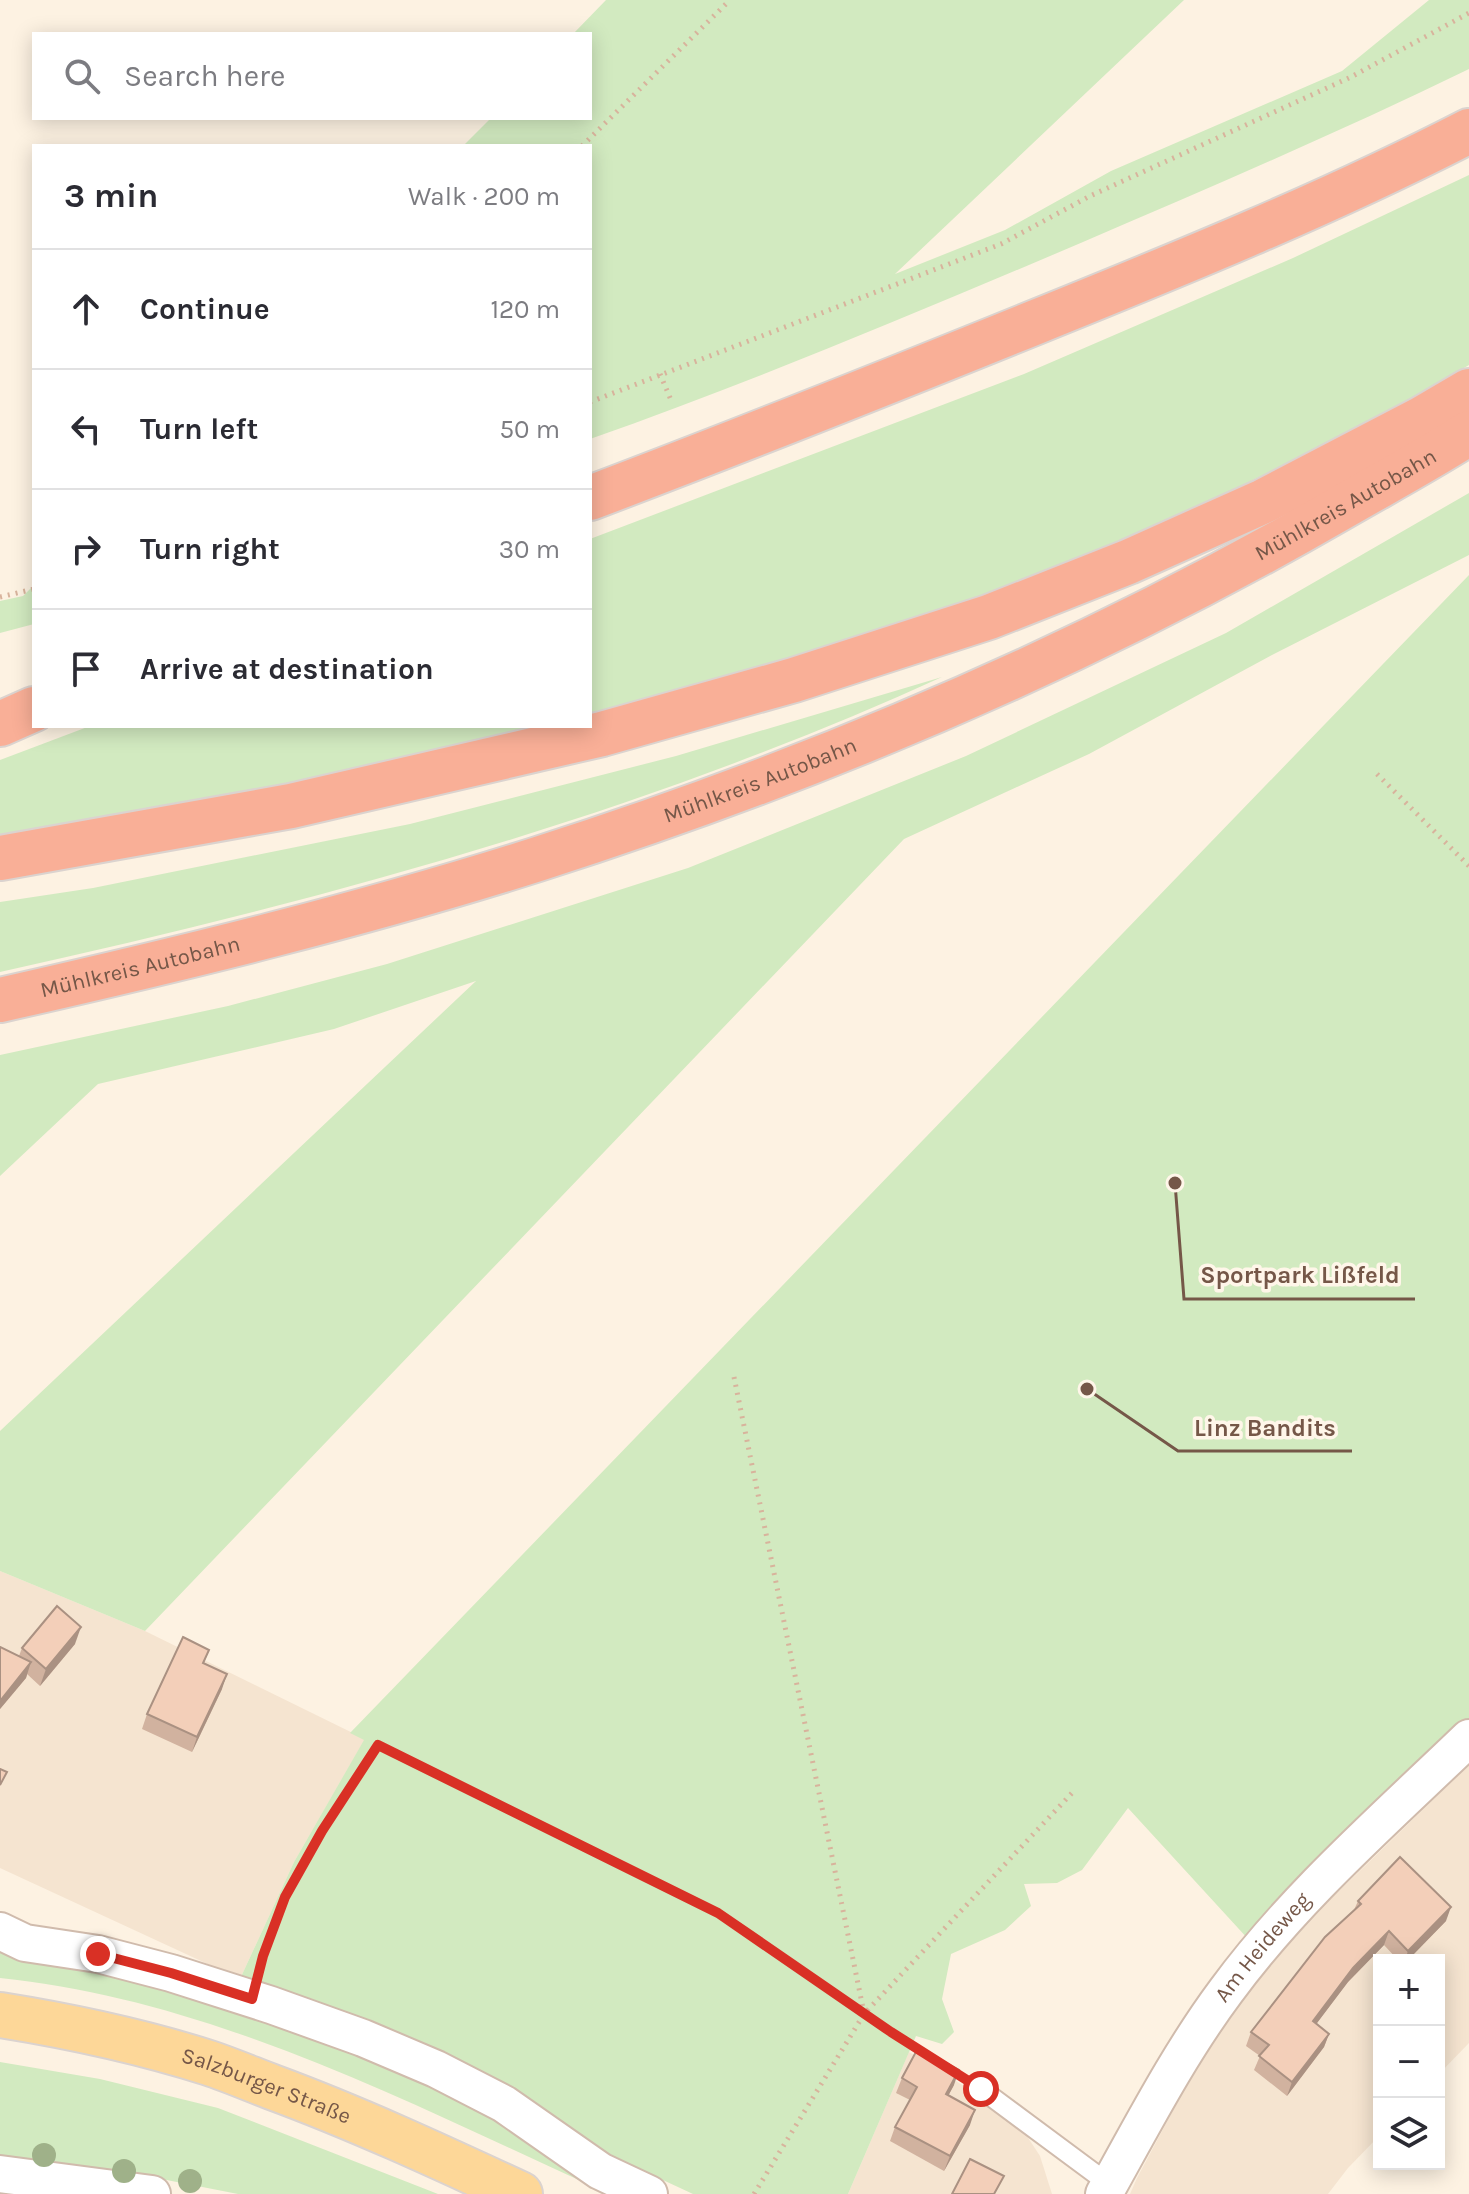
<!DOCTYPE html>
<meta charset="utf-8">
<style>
body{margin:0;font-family:Karla,sans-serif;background:#f7f7f7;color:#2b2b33}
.controls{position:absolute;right:24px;bottom:24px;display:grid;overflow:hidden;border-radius:0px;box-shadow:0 4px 20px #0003}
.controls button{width:72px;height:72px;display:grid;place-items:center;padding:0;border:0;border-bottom:2px solid #e1e1e2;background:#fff;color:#2b2b33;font:40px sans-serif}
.stop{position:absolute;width:24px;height:24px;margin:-18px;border:6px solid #d93025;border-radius:50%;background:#fff}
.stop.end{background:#d93025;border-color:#fff;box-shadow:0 2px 8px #0008}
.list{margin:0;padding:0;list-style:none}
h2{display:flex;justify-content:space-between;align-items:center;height:104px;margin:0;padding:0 32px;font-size:34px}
h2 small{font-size:26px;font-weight:400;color:#7c7c81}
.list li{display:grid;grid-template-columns:52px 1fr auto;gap:24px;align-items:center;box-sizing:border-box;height:120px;padding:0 32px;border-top:2px solid #e1e1e2}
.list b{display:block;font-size:30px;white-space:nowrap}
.list em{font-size:26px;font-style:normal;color:#7c7c81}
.icon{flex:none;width:44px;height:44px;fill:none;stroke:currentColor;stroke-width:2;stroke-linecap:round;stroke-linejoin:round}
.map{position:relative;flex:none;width:1469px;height:2194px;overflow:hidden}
.search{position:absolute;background:#fff;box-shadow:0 4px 20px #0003;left:32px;top:32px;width:560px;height:88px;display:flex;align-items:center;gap:20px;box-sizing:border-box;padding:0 28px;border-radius:0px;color:#7c7c81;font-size:30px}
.panel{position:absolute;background:#fff;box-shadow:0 4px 20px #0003;left:32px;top:144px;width:560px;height:584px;border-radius:0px}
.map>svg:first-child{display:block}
.residential{fill:#f5e4d0}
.green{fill:#d2eac0}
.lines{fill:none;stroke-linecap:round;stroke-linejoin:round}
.lane-casing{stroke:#d0bbac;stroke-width:22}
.street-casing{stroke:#d0bbac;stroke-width:40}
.primary-casing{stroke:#dbd3cf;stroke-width:48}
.highway-casing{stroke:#dbd3cf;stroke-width:48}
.path{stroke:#d8b39c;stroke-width:5;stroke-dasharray:2 6;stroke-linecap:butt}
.lane{stroke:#fff;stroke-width:18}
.street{stroke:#fff;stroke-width:36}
.primary{stroke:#fdd798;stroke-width:44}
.highway{stroke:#f9af97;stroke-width:44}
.tree{fill:#9fb189}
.wall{fill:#d1b29f}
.shaded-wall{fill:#aa9182}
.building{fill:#f3cfb9;stroke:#aa9182;stroke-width:2}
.route{stroke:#d93025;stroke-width:10}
.labels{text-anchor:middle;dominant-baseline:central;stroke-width:7;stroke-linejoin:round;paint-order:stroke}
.street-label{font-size:22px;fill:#755748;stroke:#fff6e9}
.leader{fill:none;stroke:#755748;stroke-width:3}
.callout-dot{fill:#755748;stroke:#fff6e9;stroke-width:3}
.callout-label{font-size:24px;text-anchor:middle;font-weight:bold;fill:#755748;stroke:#fff6e9;stroke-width:7;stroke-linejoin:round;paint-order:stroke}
</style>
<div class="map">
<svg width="1469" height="2194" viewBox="0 0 1469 2194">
<rect width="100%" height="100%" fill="#fdf2e2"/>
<!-- residential -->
<g class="residential">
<path d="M0 1571 145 1631 365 1739 294 1862 240 1979 0 1868Z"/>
<path d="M1469 1765V2043L1439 2074V1960H1379V2136L1348 2168 1328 2194H1130L1137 2178 1192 2075 1227 2018 1264 1971 1335 1895Z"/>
<path d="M909 2052 993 2104 1021 2127 1040 2156 1052 2194H848Z"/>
</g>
<!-- green -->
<g class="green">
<path d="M606 0H1184L895 274 1005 230 1111 171 1342 71 1429 0H1469V69C1342 131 1213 186 1083 242 921 311 757 380 590 439V146H463L491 118H590V34H573Z"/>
<path d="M1469 175V365L1376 420 1200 506 1068 566 919 624 590 717V539L1024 374 1293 258Z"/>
<path d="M1469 493V555L1272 655 1089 754 904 839 145 1631 0 1571V1431L476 981 334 1029 98 1084 0 1176V1055L228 1006 387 964 688 868 966 756 1226 633Z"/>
<path d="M1469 575V1726L1249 1940 1128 1808 1082 1870 1057 1883 1024 1884 1031 1906 1005 1930 951 1954 942 1999 954 2032 942 2044 916 2036 848 2194H693L609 2155 465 2066 240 1979 294 1862 364 1740 350 1733Z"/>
<path d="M34 585V624L0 633V601L23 596Z"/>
<path d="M942 677C642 814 322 901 0 972V902L93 888 410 824 676 756Z"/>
<path d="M90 726H557L251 795 0 838V760Z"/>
<path d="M0 1949 112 1969 270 2018 484 2106 594 2187C405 2101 209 1999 0 1978Z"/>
<path d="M0 2062 100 2079 218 2108 438 2194H238L136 2174 0 2159Z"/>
</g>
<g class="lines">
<defs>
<path id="lane" d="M981 2089 1109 2184"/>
<g id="street">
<path d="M0 1931 25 1943 98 1954 171 1973 271 2005 363 2038 436 2069 504 2104 600 2171 649 2194"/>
<path d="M0 2174 152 2194"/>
<path id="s1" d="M1104 2194C1142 2126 1179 2054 1226 1991 1295 1897 1385 1819 1469 1738"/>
</g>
<g id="primary">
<path id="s2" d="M0 2015C69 2026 143 2042 209 2063 230 2070 251 2079 272 2087 356 2118 438 2156 520 2194"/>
</g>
<g id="highway">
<path d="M590 498C740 441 888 382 1036 322 1182 263 1329 203 1469 131"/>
<path d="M0 724 34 709"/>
<path d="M0 858 291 806 602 734 794 680 989 617 1128 562 1264 501 1423 418 1469 391"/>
<path id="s3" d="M0 1000C181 959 362 915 538 859 816 770 1086 655 1339 509 1382 484 1427 460 1469 433"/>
</g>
</defs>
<!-- lane casing -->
<use href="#lane" class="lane-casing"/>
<!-- street casing -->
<use href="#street" class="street-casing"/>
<!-- primary casing -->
<use href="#primary" class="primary-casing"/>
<!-- highway casing -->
<use href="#highway" class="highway-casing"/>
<!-- path -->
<g class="path">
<path d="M582 146 730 0"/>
<path d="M660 374 671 400"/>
<path d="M590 402 1001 244 1090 196 1351 77 1469 13"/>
<path d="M0 597 34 589"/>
<path d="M1377 774 1469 866"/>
<path d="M734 1377 864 2013"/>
<path d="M261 1963C282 1883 332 1812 378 1745L718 1913 922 2052"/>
<path d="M754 2194 864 2014 1072 1793"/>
</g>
<!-- lane -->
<use href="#lane" class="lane"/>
<!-- street -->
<use href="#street" class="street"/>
<!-- primary -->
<use href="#primary" class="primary"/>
<!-- highway -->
<use href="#highway" class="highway"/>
</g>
<!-- trees -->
<g class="tree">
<circle cx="44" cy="2155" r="12"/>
<circle cx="124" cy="2171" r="12"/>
<circle cx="190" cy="2181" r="12"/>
</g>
<!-- wall -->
<g class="wall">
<path d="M75 1644 40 1686 27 1674 26 1678 0 1709V1647L19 1656 22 1648Z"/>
<path d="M209 1650 204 1663 222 1689 192 1752 142 1729 147 1714Z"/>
<path d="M1358 1901 1446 1921 1408 1960H1398L1384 1945 1348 1982 1316 2024 1329 2034 1324 2047 1287 2096 1254 2070 1260 2056 1246 2046 1251 2032 1354 1910Z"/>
<path d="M902 2078 954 2085 948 2096 970 2125 944 2171 890 2141 895 2127 910 2100 896 2093Z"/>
</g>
<!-- shaded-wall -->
<g class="shaded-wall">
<path d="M81 1627 75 1644 40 1686 46 1669Z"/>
<path d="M31 1662 26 1678 0 1709V1701Z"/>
<path d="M227 1674 222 1689 192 1752 197 1737Z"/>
<path d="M1451 1907 1446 1921 1408 1960H1405L1408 1951Z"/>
<path d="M1389 1931 1384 1945 1348 1982 1308 2035 1313 2021 1353 1968Z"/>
<path d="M1329 2034 1324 2047 1287 2096 1292 2082Z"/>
<path d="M959 2070 954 2085 941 2109 946 2094Z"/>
<path d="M975 2110 970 2125 944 2171 950 2156Z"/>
</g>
<!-- building -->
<g class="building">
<path d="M57 1606 81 1627 46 1669 22 1648Z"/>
<path d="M183 1637 209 1650 203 1663 227 1674 197 1737 147 1714Z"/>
<path d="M0 1647 31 1662 0 1701Z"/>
<path d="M0 1769 7 1772 0 1785Z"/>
<path d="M1400 1857 1451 1907 1408 1951 1389 1931 1353 1968 1313 2021 1329 2034 1292 2082 1259 2056 1269 2045 1251 2032 1325 1937 1361 1904 1358 1901Z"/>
<path d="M918 2048 959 2070 946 2094 975 2110 950 2156 895 2127 917 2087 902 2078Z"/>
<path d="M970 2159 1004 2176 994 2194H952Z"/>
</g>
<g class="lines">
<!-- route -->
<path class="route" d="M98 1954 171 1973 252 1999 263 1956 285 1897 322 1831 378 1745 718 1913 891 2032 981 2089"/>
</g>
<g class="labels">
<!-- street labels -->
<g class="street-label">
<text stroke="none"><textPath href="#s3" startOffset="1440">Mühlkreis Autobahn</textPath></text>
<text stroke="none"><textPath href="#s3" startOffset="792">Mühlkreis Autobahn</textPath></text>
<text stroke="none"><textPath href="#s3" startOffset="144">Mühlkreis Autobahn</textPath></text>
<text stroke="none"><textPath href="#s1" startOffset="294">Am Heideweg</textPath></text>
<text stroke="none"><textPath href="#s2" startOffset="276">Salzburger Straße</textPath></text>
</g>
</g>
<!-- callouts -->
<path class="leader" d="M1175 1183L1184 1299H1415M1087 1389L1178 1451H1352"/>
<g class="callout-dot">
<circle cx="1175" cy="1183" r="8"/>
<circle cx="1087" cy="1389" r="8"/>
</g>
<g class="callout-label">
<text x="1300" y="1283">Sportpark Lißfeld</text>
<text x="1265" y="1436">Linz Bandits</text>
</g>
</svg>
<div class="controls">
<button>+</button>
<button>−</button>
<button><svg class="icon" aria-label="layers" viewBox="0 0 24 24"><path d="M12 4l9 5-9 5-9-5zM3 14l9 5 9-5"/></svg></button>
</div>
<div class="stop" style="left:981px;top:2089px"></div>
<div class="stop end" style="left:98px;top:1954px"></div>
<div class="search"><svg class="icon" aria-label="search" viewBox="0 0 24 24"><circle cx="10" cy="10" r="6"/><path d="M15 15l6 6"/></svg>Search here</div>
<section class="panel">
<h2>3 min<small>Walk · 200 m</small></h2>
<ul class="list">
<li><svg class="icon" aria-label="ahead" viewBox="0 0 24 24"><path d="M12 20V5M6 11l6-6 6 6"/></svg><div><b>Continue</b></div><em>120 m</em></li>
<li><svg class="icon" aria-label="left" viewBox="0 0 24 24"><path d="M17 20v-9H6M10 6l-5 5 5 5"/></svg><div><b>Turn left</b></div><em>50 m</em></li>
<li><svg class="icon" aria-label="right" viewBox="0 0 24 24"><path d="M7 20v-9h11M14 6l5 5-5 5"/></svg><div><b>Turn right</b></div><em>30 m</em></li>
<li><svg class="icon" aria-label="arrive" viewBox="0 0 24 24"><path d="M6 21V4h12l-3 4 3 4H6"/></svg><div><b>Arrive at destination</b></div></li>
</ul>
</section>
</div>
